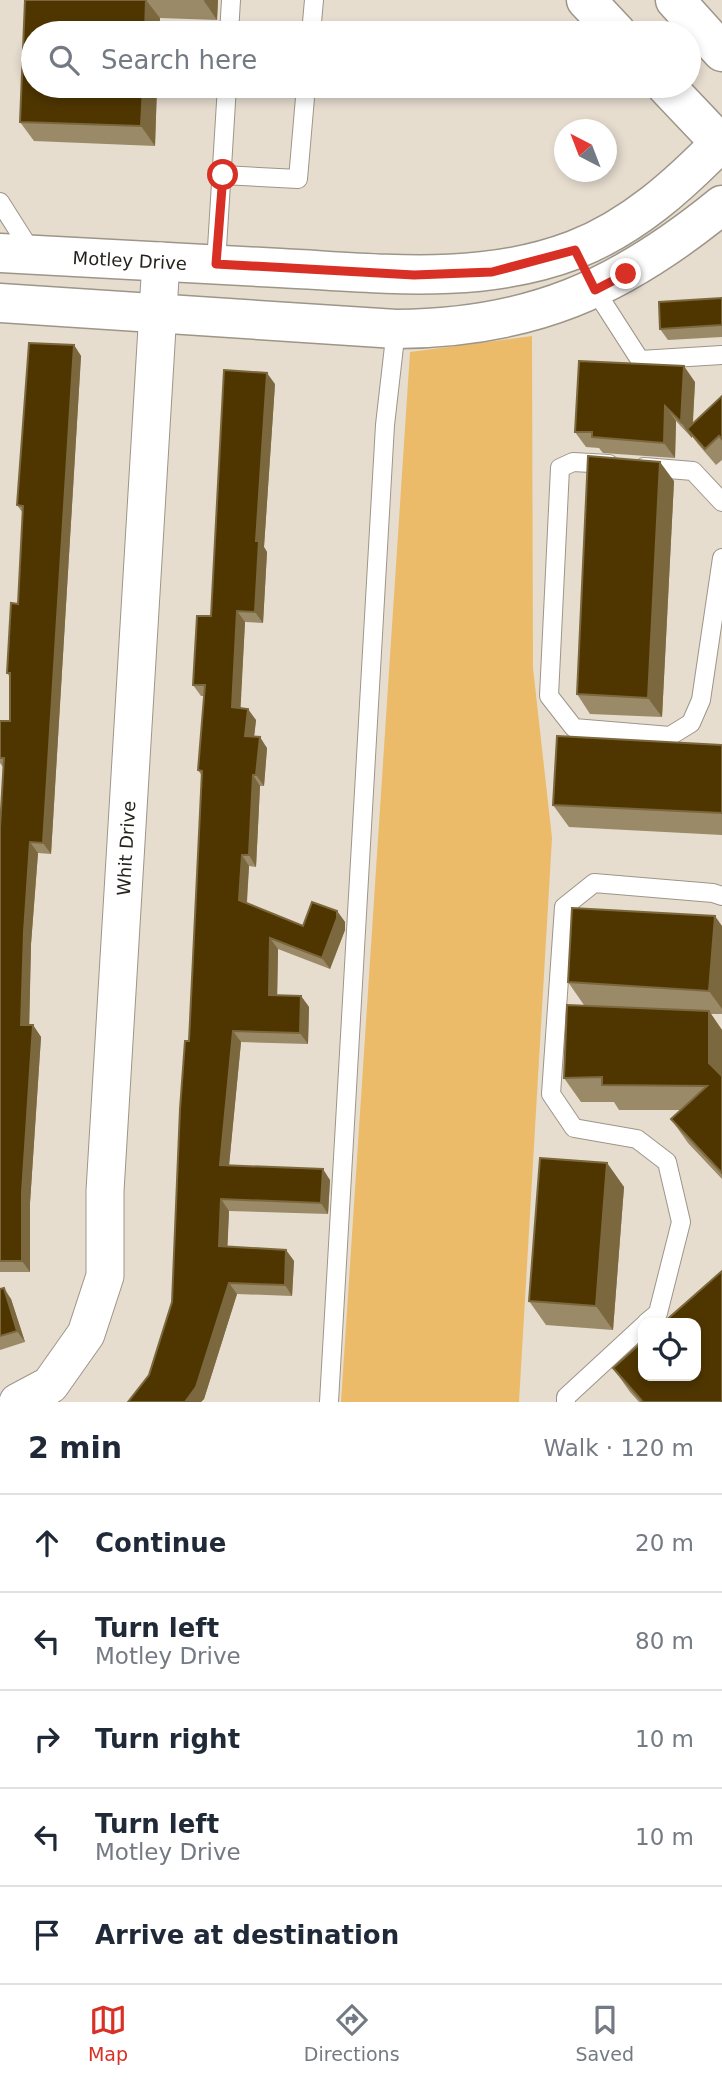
<!DOCTYPE html>
<meta charset="utf-8">
<style>
body{margin:0;font-family:"DejaVu Sans",sans-serif;background:#f6f6f7;color:#1f2937}
.controls{position:absolute;right:21px;bottom:21px;display:grid;overflow:hidden;border-radius:14px;box-shadow:0 4px 10px #0003}
.controls button{width:63px;height:63px;display:grid;place-items:center;padding:0;border:0;border-bottom:2px solid #e0e1e3;background:#fff;color:#1f2937;font:35px sans-serif}
.compass{position:absolute;left:554px;top:119px;width:63px;height:63px;border-radius:50%;background:#fff;box-shadow:0 4px 10px #0003;rotate:318deg}
.stop{position:absolute;width:21px;height:21px;margin:-16px;border:5px solid #d93025;border-radius:50%;background:#fff}
.stop.end{background:#d93025;border-color:#fff;box-shadow:0 2px 7px #0008}
.list{margin:0;padding:0;list-style:none}
h2{display:flex;justify-content:space-between;align-items:center;height:91px;margin:0;padding:0 28px;font-size:30px}
h2 small{font-size:23px;font-weight:400;color:#747a83}
.list li{display:grid;grid-template-columns:46px 1fr auto;gap:21px;align-items:center;box-sizing:border-box;height:98px;padding:0 28px;border-top:2px solid #e0e1e3}
.list b{display:block;font-size:26px;white-space:nowrap}
.list p{margin:0;font-size:23px;white-space:nowrap;color:#747a83}
.list em{font-size:23px;font-style:normal;color:#747a83}
.icon{flex:none;width:38px;height:38px;fill:none;stroke:currentColor;stroke-width:2;stroke-linecap:round;stroke-linejoin:round}
.map{position:relative;flex:none;width:722px;height:1402px;overflow:hidden}
.search{position:absolute;background:#fff;box-shadow:0 4px 10px #0003;left:21px;right:21px;top:21px;height:77px;display:flex;align-items:center;gap:18px;box-sizing:border-box;padding:0 24px;border-radius:38px;color:#747a83;font-size:26px}
.sheet{height:581px;background:#fff}
nav{display:flex;justify-content:space-around;align-items:center;box-sizing:border-box;height:98px;border-top:2px solid #e0e1e3;background:#fff;font-size:19px;color:#747a83}
nav a{display:grid;justify-items:center;gap:4px}
nav .on{color:#d93025}
.map>svg:first-child{display:block}
.green{fill:#ebbb6a}
.lines{fill:none;stroke-linecap:round;stroke-linejoin:round}
.service-casing{stroke:#9d9588;stroke-width:20}
.minor-casing{stroke:#9d9588;stroke-width:39}
.secondary-casing{stroke:#9d9588;stroke-width:41}
.service{stroke:#fff;stroke-width:18}
.minor{stroke:#fff;stroke-width:37}
.secondary{stroke:#fff;stroke-width:38}
.wall{fill:#9a8a68}
.shaded-wall{fill:#7c683e}
.building{fill:#4f3600;stroke:#7c683e;stroke-width:2}
.route{stroke:#d93025;stroke-width:9}
.labels{text-anchor:middle;dominant-baseline:central;stroke-width:7;stroke-linejoin:round;paint-order:stroke}
.street-label{font-size:18px;fill:#26231d;stroke:#f4ebdc}
</style>
<div class="map">
<svg width="722" height="1402" viewBox="0 0 722 1402">
<rect width="100%" height="100%" fill="#e6ddcf"/>
<!-- green -->
<path class="green" d="M532 336 533 668 552 838 519 1402H341L410 352Z"/>
<g class="lines">
<defs>
<g id="service">
<path d="M229 33 231 0"/>
<path d="M311 33 314 0"/>
<path d="M223 175 298 179 306 86"/>
<path d="M0 202 33 254"/>
<path d="M216 264 227 86"/>
<path d="M595 290 640 360 722 355"/>
<path d="M609 464 573 462 560 468 549 696 574 728 670 736 691 723 701 700 722 558"/>
<path d="M644 467 693 471 722 502"/>
<path d="M646 1323 658 1313 681 1222 667 1162 637 1139 574 1128 551 1094 564 907 594 883 713 893 722 896"/>
<path d="M329 1402 385 425 396 329"/>
<path d="M566 1402V1397L643 1326"/>
</g>
<g id="minor">
<path id="s1" d="M18 1402 50 1385 86 1334 105 1276V1191L161 261"/>
</g>
<g id="secondary">
<path d="M586 0 617 33"/>
<path d="M675 0 722 52"/>
<path d="M666 86 722 145"/>
<path id="s2" d="M0 253C93 258 187 263 280 268 379 273 480 286 574 250 633 227 679 185 722 141"/>
<path d="M0 303 396 329C531 328 619 289 722 205"/>
</g>
</defs>
<!-- service casing -->
<use href="#service" class="service-casing"/>
<!-- minor casing -->
<use href="#minor" class="minor-casing"/>
<!-- secondary casing -->
<use href="#secondary" class="secondary-casing"/>
<!-- service -->
<use href="#service" class="service"/>
<!-- minor -->
<use href="#minor" class="minor"/>
<!-- secondary -->
<use href="#secondary" class="secondary"/>
</g>
<!-- wall -->
<g class="wall">
<path d="M25 0H218L217 20 160 18 159 33H33L157 86 155 146 34 141 20 122Z"/>
<path d="M722 298V337L668 340 660 329Z"/>
<path d="M74 345 81 356 51 854 38 853 31 944 29 1025H33L41 1037 30 1203V1272H0V828L3 767 0 763V721H10V677L7 673 18 604 23 513 17 505Z"/>
<path d="M695 382 693 423 722 396V460L716 465 698 444 692 436V438L676 421 675 458 603 453 599 448 586 447 575 432Z"/>
<path d="M275 384 264 547 267 552 263 623 245 622 240 708 256 720 254 736 267 748 264 786H260L256 867 249 866 247 904 303 926 337 911 345 922V930L330 969 278 949 277 995 301 996 309 1007 308 1044 241 1042 229 1165 330 1180 328 1214 229 1211 227 1247 286 1250 294 1261 292 1296 237 1294 204 1399 201 1402H128L149 1375 172 1302 189 1041 202 776 198 770 204 696H201L193 685Z"/>
<path d="M674 481 662 717 590 714 577 694Z"/>
<path d="M722 745V835L569 827 553 805Z"/>
<path d="M722 926V1014H711L722 1030V1179L688 1143 671 1119 681 1110H619L614 1102H581L564 1078 584 1005 568 982Z"/>
<path d="M607 1163 624 1187 613 1330 546 1325 529 1301Z"/>
<path d="M0 1289 11 1299 25 1342 0 1350Z"/>
<path d="M613 1368 722 1402H639L630 1392Z"/>
</g>
<!-- shaded-wall -->
<g class="shaded-wall">
<path d="M146 0 160 18 159 33H145Z"/>
<path d="M204 0H218L217 20 204 1Z"/>
<path d="M143 86H157L155 146 141 126Z"/>
<path d="M74 345 81 356 51 854 43 843Z"/>
<path d="M684 366 695 382 692 434 687 429 692 436V438L681 422Z"/>
<path d="M267 373 275 384 264 547 267 552 263 623 255 612 256 541Z"/>
<path d="M665 406 676 421 675 458 664 443Z"/>
<path d="M660 462 674 481 662 717 648 698Z"/>
<path d="M237 611 245 622 240 719 232 707Z"/>
<path d="M248 709 256 720 253 747 245 736Z"/>
<path d="M260 737 267 748 264 786 256 775Z"/>
<path d="M253 775 260 786 256 867 249 855Z"/>
<path d="M30 842 38 853 31 944 29 1036 21 1025 24 932Z"/>
<path d="M242 855 249 866 246 911 239 900Z"/>
<path d="M337 911 345 922V930L330 969 322 958Z"/>
<path d="M715 916 722 926V1009L709 991Z"/>
<path d="M270 938 278 949 277 1006 269 995Z"/>
<path d="M301 996 309 1007 308 1044 300 1033Z"/>
<path d="M709 1011 722 1030V1081L709 1063Z"/>
<path d="M33 1025 41 1037 30 1203V1272L22 1261V1192Z"/>
<path d="M233 1031 241 1042 228 1176 220 1165Z"/>
<path d="M607 1163 624 1187 613 1330 596 1306Z"/>
<path d="M323 1169 330 1180 328 1214 321 1203Z"/>
<path d="M221 1199 229 1211 227 1258 219 1246Z"/>
<path d="M286 1250 294 1261 292 1296 285 1285Z"/>
<path d="M229 1283 237 1294 204 1399 201 1402H185Z"/>
<path d="M4 1288 11 1299 25 1342 17 1331Z"/>
</g>
<!-- building -->
<g class="building">
<path d="M25 0H146L145 33H33V86H143L141 126 20 122Z"/>
<path d="M722 298V325L660 329 659 302Z"/>
<path d="M29 343 74 345 43 843 30 842 24 932 21 1025H33L22 1192V1261H0V828L4 758H0V721H10V673H7L11 603 18 604 23 506 17 505Z"/>
<path d="M579 361 684 366 681 422 665 406 664 443 592 437V432H575Z"/>
<path d="M224 370 267 373 256 541H259L255 612 237 611 232 707 248 709 245 736 260 737 256 775H253L249 855H242L239 900 303 926 312 902 337 911V918L322 958 270 938 269 995 301 996 300 1033 233 1031 220 1165 323 1169 321 1203 221 1199 219 1246 286 1250 285 1285 229 1283 196 1387 185 1402H128L149 1375 172 1302 180 1109 185 1041H189L202 771 198 770 205 685H193L197 616H211Z"/>
<path d="M722 396V439L719 436 705 449 687 429Z"/>
<path d="M588 456 660 462 648 698 577 694Z"/>
<path d="M557 736 722 745V813L553 805Z"/>
<path d="M572 908 715 916 709 991 568 982Z"/>
<path d="M567 1005 709 1011V1063L722 1076V1173L671 1119 707 1086 602 1085V1077L564 1078Z"/>
<path d="M540 1158 607 1163 596 1306 529 1301Z"/>
<path d="M722 1271V1402H643L613 1368 643 1341V1376H696V1323H663Z"/>
<path d="M4 1288 17 1331 0 1336V1289Z"/>
</g>
<g class="lines">
<!-- route -->
<path class="route" d="M223 175 216 264 414 275 492 272 575 250 595 290 626 274"/>
</g>
<g class="labels">
<!-- street labels -->
<g class="street-label">
<text stroke="none"><textPath href="#s2" startOffset="130">Motley Drive</textPath></text>
<text stroke="none"><textPath href="#s1" startOffset="588">Whit Drive</textPath></text>
</g>
</g>
</svg>
<div class="controls">
<button><svg class="icon" aria-label="locate" viewBox="0 0 24 24"><circle cx="12" cy="12" r="6"/><path d="M12 2v4M12 18v4M2 12h4M18 12h4"/></svg></button>
</div>
<svg class="compass" viewBox="-18 -18 36 36"><path d="M0-13l5 13h-10z" fill="#e53935"/><path d="M0 13l5-13h-10z" fill="#747a83"/></svg>
<div class="stop" style="left:223px;top:175px"></div>
<div class="stop end" style="left:626px;top:274px"></div>
<div class="search"><svg class="icon" aria-label="search" viewBox="0 0 24 24"><circle cx="10" cy="10" r="6"/><path d="M15 15l6 6"/></svg>Search here</div>
</div>
<section class="sheet">
<h2>2 min<small>Walk · 120 m</small></h2>
<ul class="list">
<li><svg class="icon" aria-label="ahead" viewBox="0 0 24 24"><path d="M12 20V5M6 11l6-6 6 6"/></svg><div><b>Continue</b></div><em>20 m</em></li>
<li><svg class="icon" aria-label="left" viewBox="0 0 24 24"><path d="M17 20v-9H6M10 6l-5 5 5 5"/></svg><div><b>Turn left</b><p>Motley Drive</p></div><em>80 m</em></li>
<li><svg class="icon" aria-label="right" viewBox="0 0 24 24"><path d="M7 20v-9h11M14 6l5 5-5 5"/></svg><div><b>Turn right</b></div><em>10 m</em></li>
<li><svg class="icon" aria-label="left" viewBox="0 0 24 24"><path d="M17 20v-9H6M10 6l-5 5 5 5"/></svg><div><b>Turn left</b><p>Motley Drive</p></div><em>10 m</em></li>
<li><svg class="icon" aria-label="arrive" viewBox="0 0 24 24"><path d="M6 21V4h12l-3 4 3 4H6"/></svg><div><b>Arrive at destination</b></div></li>
</ul>
</section>
<nav>
<a class="on"><svg class="icon" aria-label="map" viewBox="0 0 24 24"><path d="M3 6l6-2 6 2 6-2v14l-6 2-6-2-6 2zM9 4v14M15 6v14"/></svg>Map</a>
<a><svg class="icon" aria-label="directions" viewBox="0 0 24 24"><path d="M12 3l9 9-9 9-9-9zM9 14v-3h6M13 9l2 2-2 2"/></svg>Directions</a>
<a><svg class="icon" aria-label="saved" viewBox="0 0 24 24"><path d="M7 4h10v16l-5-4-5 4z"/></svg>Saved</a>
</nav>
